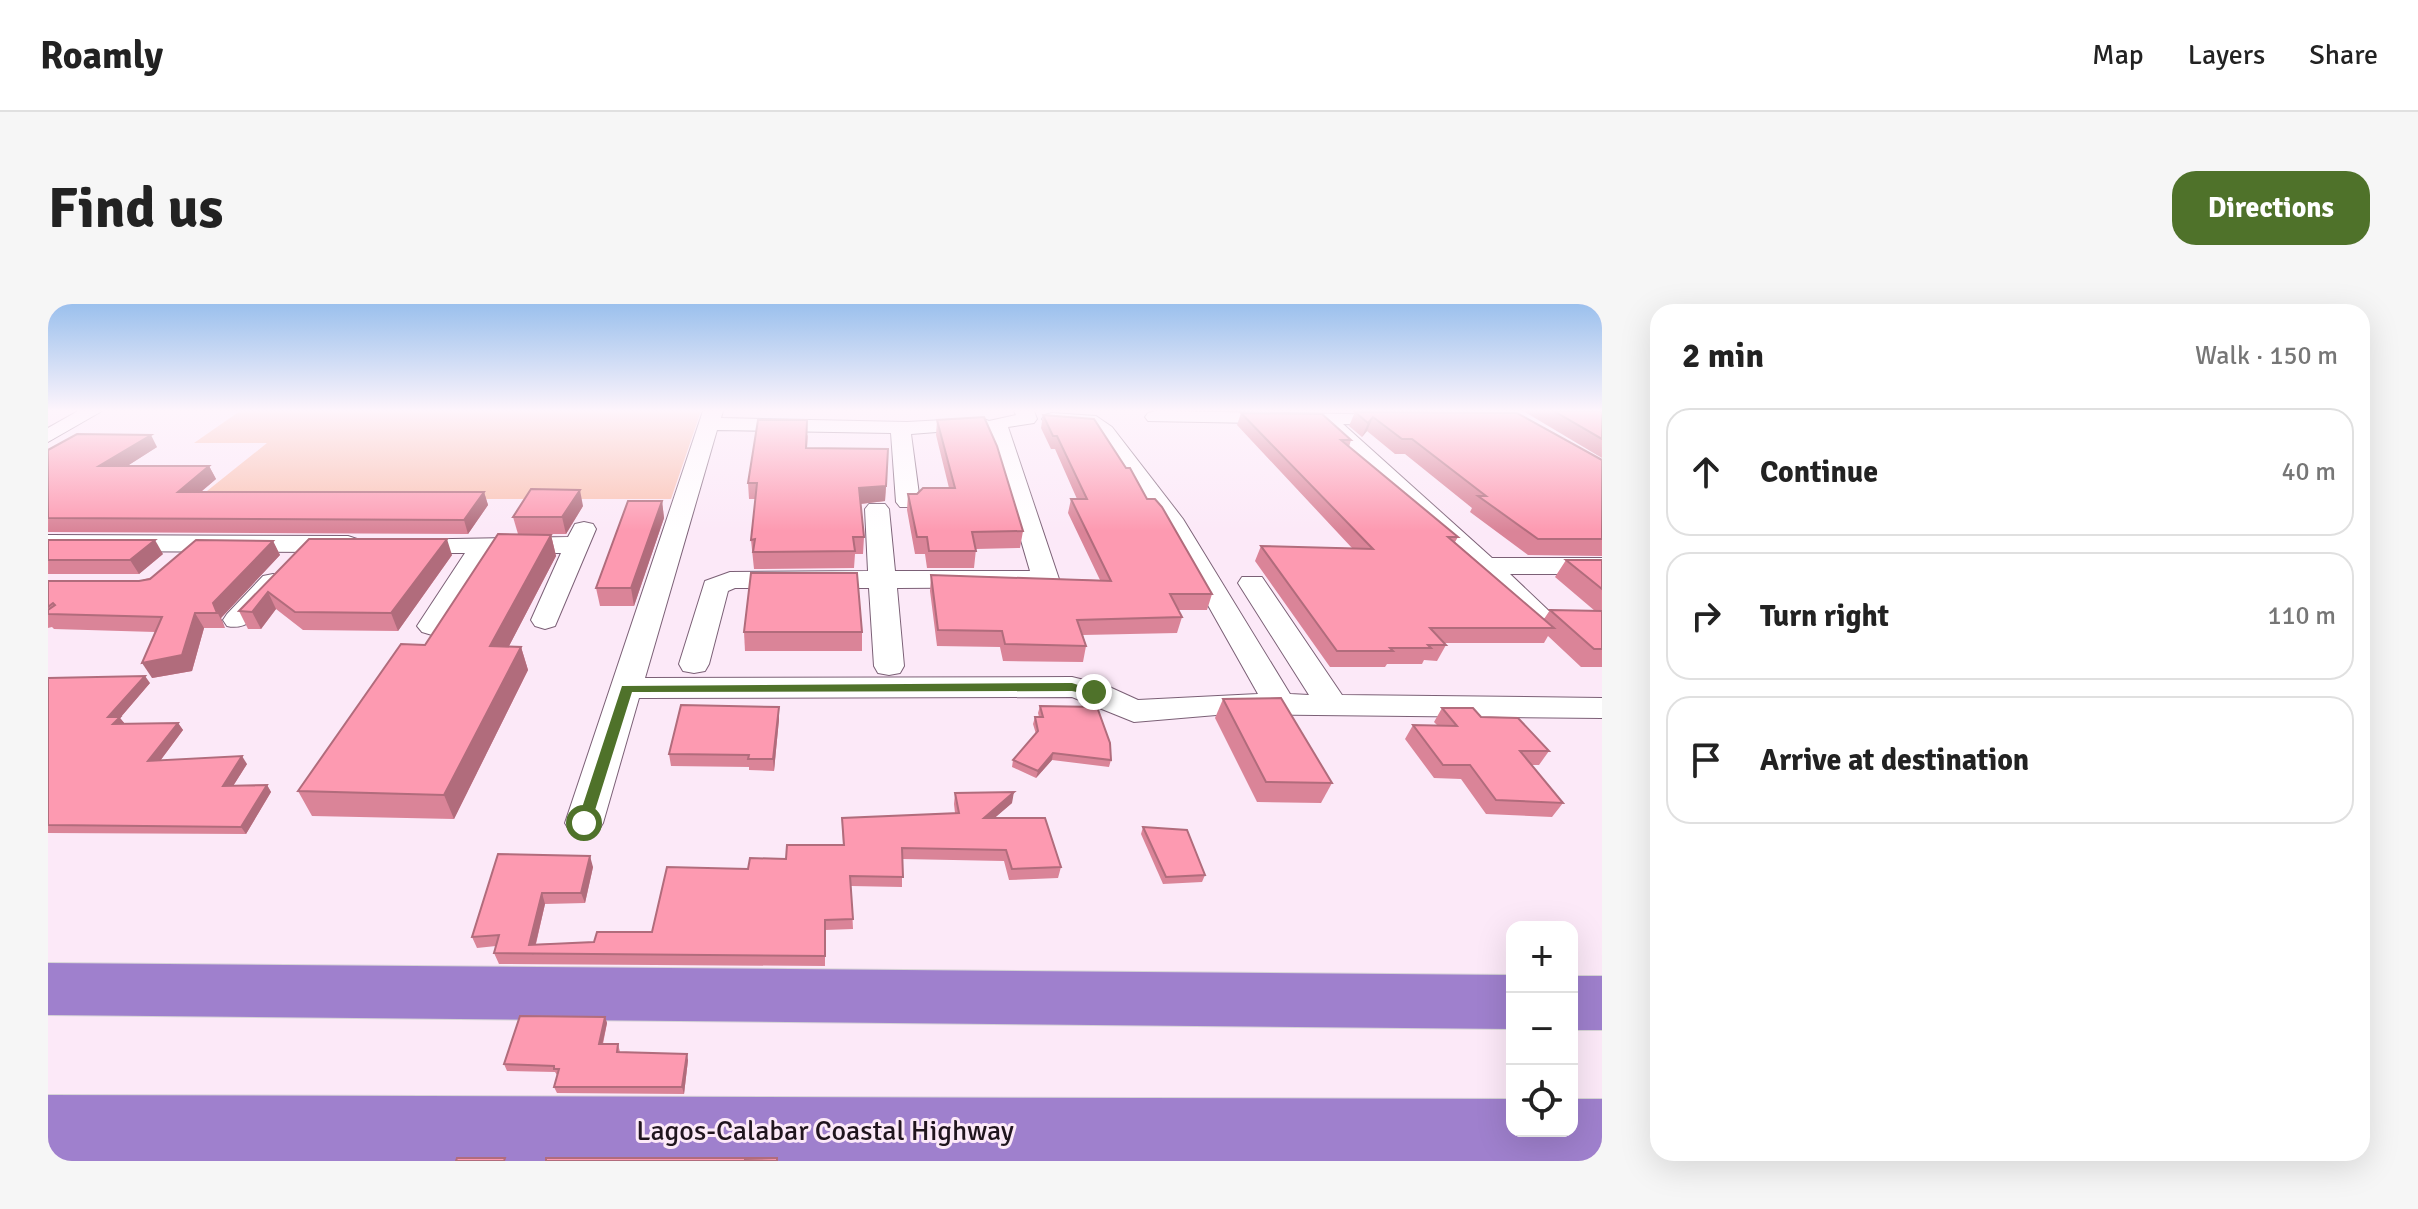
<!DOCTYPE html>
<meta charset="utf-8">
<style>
body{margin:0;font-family:Signika,sans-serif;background:#f6f6f6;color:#222}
.controls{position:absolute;right:24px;bottom:24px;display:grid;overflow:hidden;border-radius:16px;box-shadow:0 8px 32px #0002}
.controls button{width:72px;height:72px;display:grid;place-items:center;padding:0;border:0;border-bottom:2px solid #e0e0e0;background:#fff;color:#222;font:40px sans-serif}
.stop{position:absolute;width:24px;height:24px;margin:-18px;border:6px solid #4f722a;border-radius:50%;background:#fff}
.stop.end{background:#4f722a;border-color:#fff;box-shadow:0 2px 8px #0008}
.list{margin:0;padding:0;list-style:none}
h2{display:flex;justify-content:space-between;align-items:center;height:104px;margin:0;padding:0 32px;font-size:34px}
h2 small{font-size:26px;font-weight:400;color:#767676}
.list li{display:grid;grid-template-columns:52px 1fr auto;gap:24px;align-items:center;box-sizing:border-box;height:128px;margin:0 16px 16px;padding:0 16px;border:2px solid #e0e0e0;border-radius:24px}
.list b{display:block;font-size:30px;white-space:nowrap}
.list em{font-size:26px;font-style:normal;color:#767676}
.icon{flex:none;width:44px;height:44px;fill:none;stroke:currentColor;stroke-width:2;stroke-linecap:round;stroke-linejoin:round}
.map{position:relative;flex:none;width:1554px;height:857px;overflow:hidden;border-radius:24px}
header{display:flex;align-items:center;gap:48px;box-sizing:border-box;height:112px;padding:0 40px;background:#fff;border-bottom:2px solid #e0e0e0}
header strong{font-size:38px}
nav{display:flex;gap:44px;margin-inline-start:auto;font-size:28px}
.intro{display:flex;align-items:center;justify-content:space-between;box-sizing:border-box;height:192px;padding:0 48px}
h1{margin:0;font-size:56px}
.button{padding:20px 36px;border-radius:24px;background:#4f722a;color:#fff;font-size:28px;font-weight:700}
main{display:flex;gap:48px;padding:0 48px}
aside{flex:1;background:#fff;border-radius:24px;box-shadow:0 8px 32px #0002}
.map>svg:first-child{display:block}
.green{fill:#fac2b3}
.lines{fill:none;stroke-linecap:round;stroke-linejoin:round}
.street-casing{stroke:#7b6076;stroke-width:2}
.highway-casing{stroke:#d7d5d6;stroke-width:2}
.street{fill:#fff;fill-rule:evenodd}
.highway{fill:#9f80cd;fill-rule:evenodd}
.wall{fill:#da8498}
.shaded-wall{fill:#b16c7c}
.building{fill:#fd9ab1;stroke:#b16c7c;stroke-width:2}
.route{fill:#4f722a}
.labels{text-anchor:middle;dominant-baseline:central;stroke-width:6;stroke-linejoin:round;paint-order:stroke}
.near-street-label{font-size:28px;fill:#20151e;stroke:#fce9f8}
</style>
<header>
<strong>Roamly</strong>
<nav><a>Map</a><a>Layers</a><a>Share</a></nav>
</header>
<div class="intro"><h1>Find us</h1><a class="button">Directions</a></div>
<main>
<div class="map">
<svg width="1554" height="857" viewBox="0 0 1554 857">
<rect width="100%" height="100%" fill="#fce9f8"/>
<!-- green -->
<path class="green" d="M192 107H653L623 195H149L219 139H146Z"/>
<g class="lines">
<defs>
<g id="street">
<path d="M30 107H54L0 138V124Z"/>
<path d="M655 107H675L673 114 859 118 933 114 941 117 968 111 966 107H986L989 115 986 119 960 123 1011 275 1008 281 998 283 849 284 856 362 852 369 841 371 830 369 826 362 821 284H687L680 287 661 360 657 367 646 369 635 367 631 360 657 277 682 268 820 267 817 205 821 200H837L841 205 847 267H982L940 124 863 130 872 198 868 203H852L848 198 843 129 669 126 597 374 1024 373 1057 381 1090 396 1210 390 1112 216 1050 131 1042 124 997 119 994 115 997 111 1004 109 1048 112 1064 123 1135 215 1242 390 1261 391 1190 279 1194 273H1214L1294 391 1554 394V414L1180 410 1086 418 1024 393 591 394 555 519 549 529 536 533 523 529 517 519Z"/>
<path d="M1107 107 1357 111 1360 115 1357 119 1350 121 1295 120 1444 254H1554V270H1462L1502 308 1498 314 1488 317 1478 314 1271 120 1100 117 1097 113 1100 109Z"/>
<path d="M536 218 545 220 548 225 507 322 497 325 487 322 483 316 513 249H443L394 328 384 331 374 328 369 322 417 249H356L347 246 343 241 347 236 520 233 527 220Z"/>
<path d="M0 231 300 232 309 235 313 240 309 245 300 248 0 247Z"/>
<path d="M225 270 235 272 239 278 235 284C219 301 204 328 179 322L175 316 179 310 215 272Z"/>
</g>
<g id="highway">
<path d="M0 659 1464 671V725L0 711Z"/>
<rect x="1524" y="672" width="30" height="54"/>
<path d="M0 791 1464 795V827H1524V795H1554V857H0Z"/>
</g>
</defs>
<!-- street casing -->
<use href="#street" class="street-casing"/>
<!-- highway casing -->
<use href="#highway" class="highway-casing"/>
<!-- street -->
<use href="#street" class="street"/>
<!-- highway -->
<use href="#highway" class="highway"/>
</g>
<!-- wall -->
<g class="wall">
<path d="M1475 107H1554V154Z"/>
<path d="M1307 108 1554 156V252L1480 251 1422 208 1424 204 1357 150H1347L1319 127 1314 133 1301 122Z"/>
<path d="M1193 109 1303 136 1301 143 1410 233 1407 238 1496 315 1502 306 1547 307 1507 273 1518 256H1554V363H1533L1500 332 1496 339H1396L1398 341 1389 357 1376 356 1374 360H1339L1337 363H1282L1207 257 1213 242 1304 244 1189 121Z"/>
<path d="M995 111 1099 195 1164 290 1159 306H1130L1134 313 1129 329 1035 331 1038 342 1035 358 955 357 952 343 889 342 882 287 883 271 1052 276 1020 209 1023 195H1029L1007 145H1003L993 124Z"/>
<path d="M889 116 975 227 972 244 928 245 926 264H879L877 250H867L859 206 860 190H869L901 184 888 131Z"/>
<path d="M760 131 759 144 840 145 837 197 813 200 816 233 815 250H807L806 264 706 265 703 236 708 195H701L700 179Z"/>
<path d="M109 143 79 162H161L168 175 153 188H436L440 201 420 230 0 228V146Z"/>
<path d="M614 197 616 214 586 302H552L548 284Z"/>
<path d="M535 202 518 230H470L465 213Z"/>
<path d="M503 231 508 252 461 342 473 343 480 366 406 515 264 512 250 487 377 341Z"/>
<path d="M261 235 404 251 350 327 255 326 228 305 213 325H200L191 307Z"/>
<path d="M0 236 115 250 91 270H0Z"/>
<path d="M225 237 232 251 173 314 177 324H156L144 367 104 374 107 328 6 325 4 323 0 324V277H91Z"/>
<path d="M696 328H814V347H697Z"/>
<path d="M0 374 102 379 72 414 77 420 130 419 135 426 112 457 199 460 185 482 219 481 223 488 198 530 0 529Z"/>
<path d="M1175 395 1284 479 1273 499 1209 498 1167 414Z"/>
<path d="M992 402 1063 456 1061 463 1004 456 988 474 964 463 965 456 988 430 985 420 987 413H991L990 409Z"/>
<path d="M731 403V415L726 467 701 466V463L623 462 621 450Z"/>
<path d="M1394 404 1433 413 1501 447 1491 461H1484L1515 499 1504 513 1438 510 1413 475 1386 474 1357 435 1365 421H1389L1386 418Z"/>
<path d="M907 489 964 499 946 514 1013 563 1010 574 961 576 956 557 854 555V583L803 582 805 625 777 626V662L451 660 446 649 448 642 429 644 424 633 450 550 545 563 537 599 497 600 488 640 546 638 604 628 700 565 795 541 794 514 907 509 906 500Z"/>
<path d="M1095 523 1157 571 1154 578 1115 580 1093 530Z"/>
<path d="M557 713 559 719 555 740H570L572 748 640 756 636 790 509 789 506 783 509 771 507 768 459 767 456 760Z"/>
</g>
<!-- shaded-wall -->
<g class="shaded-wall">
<path d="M1325 113 1319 127 1314 133 1320 119Z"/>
<path d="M103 131 109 143 59 175 51 162Z"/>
<path d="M161 162 168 175 137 201 130 188Z"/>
<path d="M838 182 837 197 811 200V184Z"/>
<path d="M532 186 535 202 518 230 514 213Z"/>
<path d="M436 188 440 201 420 230 416 216Z"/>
<path d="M614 197 616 214 586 302 583 284Z"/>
<path d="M503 231 508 252 449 365 442 342Z"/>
<path d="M399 235 404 251 350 327 343 309Z"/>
<path d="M107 236 115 250 91 270 82 256Z"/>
<path d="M225 237 232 251 173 314 177 324 165 299Z"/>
<path d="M220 288 228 305 213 325 204 308Z"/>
<path d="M147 309 156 324 144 367 104 374 94 359Z"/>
<path d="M473 343 480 366 406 515 396 491Z"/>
<path d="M97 372 102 379 72 414 77 420 71 428 60 413Z"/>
<path d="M731 403V415L726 467 725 455Z"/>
<path d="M130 419 135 426 106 465 100 457Z"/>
<path d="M1005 449 1004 456 988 474 990 467Z"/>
<path d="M194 452 199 460 180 490 175 482Z"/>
<path d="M219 481 223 488 198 530 193 523Z"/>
<path d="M966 488 964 499 934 525 936 514Z"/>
<path d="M542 552 545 563 537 599 533 589Z"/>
<path d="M494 589 497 600 485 651 481 641Z"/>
<path d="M557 713 559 719 553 746 551 740Z"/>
<path d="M639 750 640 756 636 790 634 783Z"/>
</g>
<!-- building -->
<g class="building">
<path d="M1506 107H1551L1554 109V135Z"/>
<path d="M1307 108 1469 109 1554 156V235H1490L1430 192H1438L1364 135H1354L1325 113 1320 119Z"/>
<path d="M1193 109 1274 110 1303 136H1293L1410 233H1400L1506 324H1382L1398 341H1380L1383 344H1342L1345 347H1289L1213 242 1325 245Z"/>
<path d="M995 111 1046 115 1078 164H1082L1099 195H1107L1114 203 1164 290H1122L1134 313 1029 316 1038 342 957 340 954 327 890 326 883 271 1063 277 1023 195H1039L1009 132H1005Z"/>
<path d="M936 113 949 142 975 227 924 228 928 247H881L879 233H869L860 190H869L875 184H907L889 116Z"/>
<path d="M710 116H759L758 144 840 145 838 182 811 184 816 233H805L807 247 705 248 707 235 703 236 709 179H700Z"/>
<path d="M29 130 103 131 51 162H161L130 188H436L416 216 0 214V146Z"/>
<path d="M483 185 532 186 514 213H465Z"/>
<path d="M580 197H614L583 284H548Z"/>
<path d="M450 230 503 231 442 342 473 343 396 491 250 487 353 340 377 341Z"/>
<path d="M261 235H399L343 309 247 308 220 288 204 308 191 307Z"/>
<path d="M0 236H107L82 256H0Z"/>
<path d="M148 236 225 237 165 299 169 309H147L134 351 94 359 114 313 0 310V306L7 301 5 299 0 303V277H91L102 275Z"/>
<path d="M1518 256H1554V285Z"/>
<path d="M703 269H809L814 328H696Z"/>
<path d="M1502 306 1554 307V345H1546Z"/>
<path d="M97 372 60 413H72L65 420 130 419 100 457 194 452 175 482 219 481 193 523 0 521V374Z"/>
<path d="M1233 394 1284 479 1218 478 1175 395Z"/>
<path d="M633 401 731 403 725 455H700L701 451 621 450Z"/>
<path d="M992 402 1049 403 1062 439 1063 456 1005 449 990 467 965 456 990 427 987 413H995Z"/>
<path d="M1394 404H1425L1433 413 1470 414 1501 447H1472L1515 499 1448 496 1422 461H1395L1365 421 1409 422Z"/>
<path d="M966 488 936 514H997L1013 563 964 565 958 546 854 544 855 573 802 572 805 615 777 616V652L446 649 451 631 424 633 450 550 542 552 533 589H494L481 641 546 638 549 628H604L619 563 700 565 702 554 738 555 739 541H796L794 514 911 509 907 489Z"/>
<path d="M1095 523 1139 526 1157 571 1118 573Z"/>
<path d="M472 712 557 713 551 740H570L569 748 639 750 634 783H506L511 765H506V762L456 760Z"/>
<path d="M409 854H457L456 857H408Z"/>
<path d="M498 854H729V857L697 856V857H498Z"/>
</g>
<!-- sky -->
<linearGradient id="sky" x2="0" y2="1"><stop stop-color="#9bc0ed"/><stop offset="0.47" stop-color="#fef5fc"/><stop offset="1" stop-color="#fef5fc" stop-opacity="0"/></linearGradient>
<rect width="1554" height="227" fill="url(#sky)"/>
<!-- route -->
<path class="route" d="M1024 379 1052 388 1046 392 1024 387 584 388 543 519 536 524 529 519 574 382Z"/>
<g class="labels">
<!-- near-street labels -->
<g class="near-street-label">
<text x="777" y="827">Lagos-Calabar Coastal Highway</text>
</g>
</g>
</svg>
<div class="controls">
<button>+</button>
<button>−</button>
<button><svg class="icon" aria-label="locate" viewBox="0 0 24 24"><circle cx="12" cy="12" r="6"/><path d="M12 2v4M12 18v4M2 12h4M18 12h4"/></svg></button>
</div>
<div class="stop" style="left:536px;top:519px"></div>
<div class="stop end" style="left:1046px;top:388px"></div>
</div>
<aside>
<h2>2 min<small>Walk · 150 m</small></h2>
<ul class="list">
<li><svg class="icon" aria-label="ahead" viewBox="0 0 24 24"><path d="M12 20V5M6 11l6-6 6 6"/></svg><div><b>Continue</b></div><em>40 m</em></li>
<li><svg class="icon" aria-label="right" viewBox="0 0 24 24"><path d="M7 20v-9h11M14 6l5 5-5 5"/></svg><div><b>Turn right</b></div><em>110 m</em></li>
<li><svg class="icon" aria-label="arrive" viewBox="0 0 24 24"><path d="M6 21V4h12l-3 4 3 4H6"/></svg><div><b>Arrive at destination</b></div></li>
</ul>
</aside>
</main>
